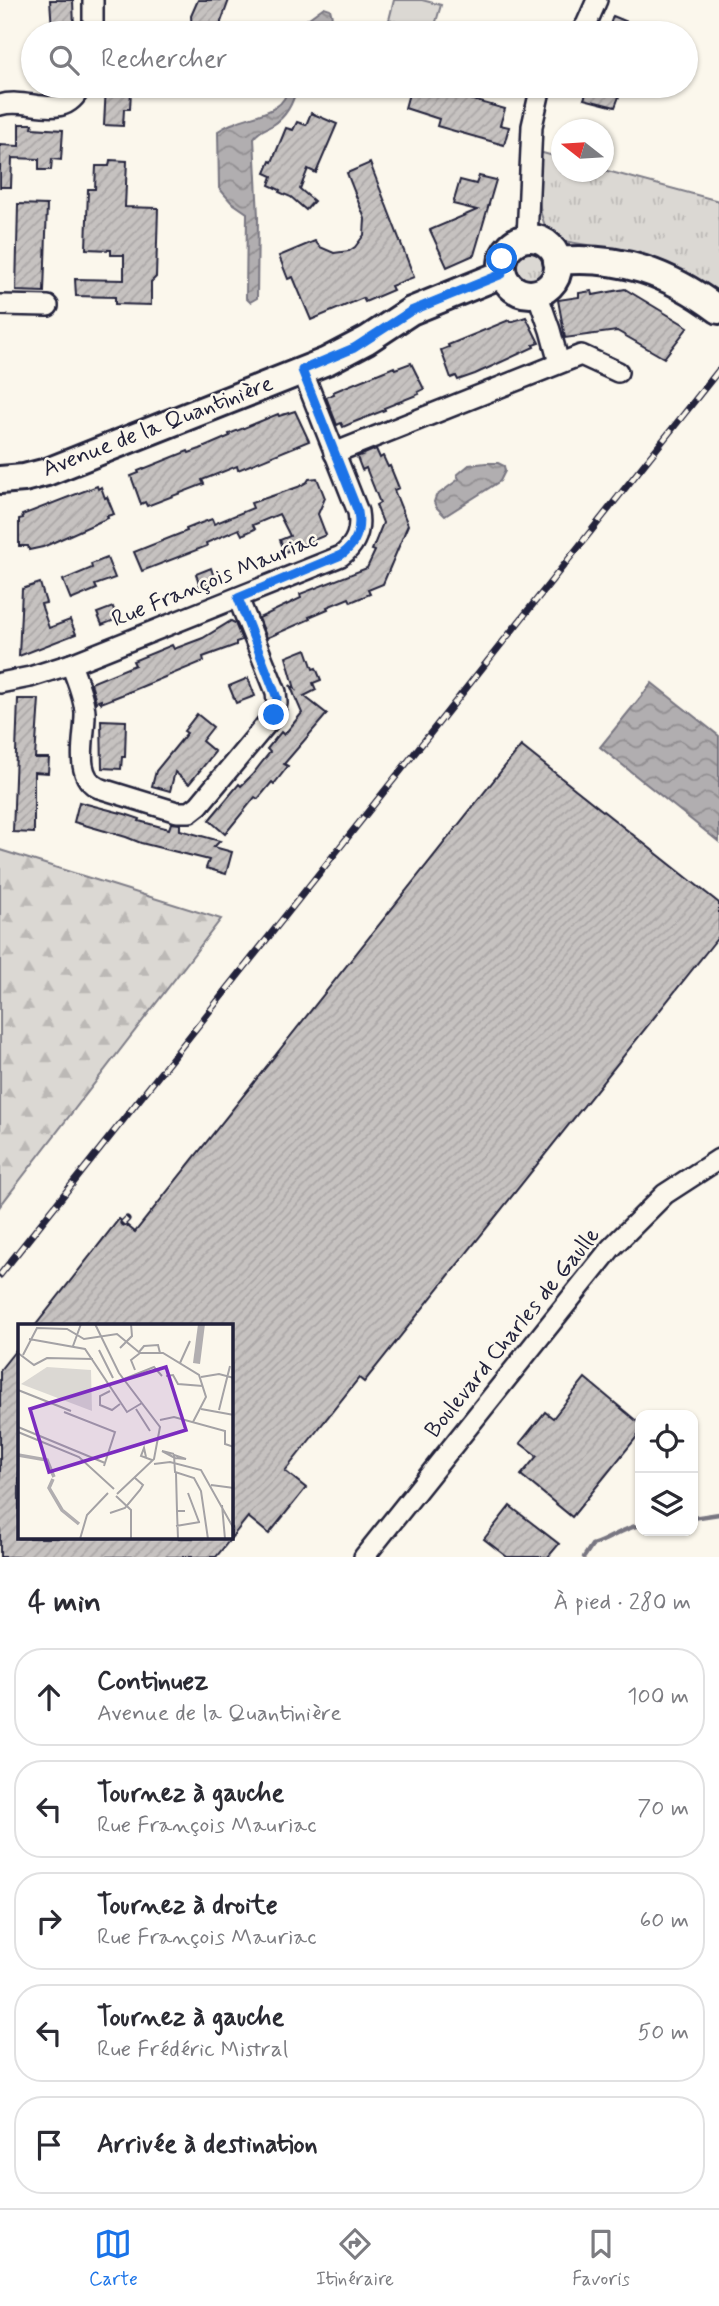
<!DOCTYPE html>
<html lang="fr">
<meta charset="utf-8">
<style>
body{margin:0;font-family:Mynerve,sans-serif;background:#f7f7f7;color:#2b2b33}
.controls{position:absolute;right:21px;bottom:21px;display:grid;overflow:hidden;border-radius:14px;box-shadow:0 2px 5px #0004}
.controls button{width:63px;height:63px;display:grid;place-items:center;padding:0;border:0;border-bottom:2px solid #e1e1e2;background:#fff;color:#2b2b33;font:35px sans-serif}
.compass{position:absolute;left:551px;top:119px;width:63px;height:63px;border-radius:50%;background:#fff;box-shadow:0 2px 5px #0004;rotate:287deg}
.stop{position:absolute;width:21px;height:21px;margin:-16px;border:5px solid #1a73e8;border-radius:50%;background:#fff}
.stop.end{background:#1a73e8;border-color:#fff;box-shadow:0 2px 7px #0008}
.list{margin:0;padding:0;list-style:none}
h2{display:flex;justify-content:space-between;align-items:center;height:91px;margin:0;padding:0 28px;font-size:30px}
h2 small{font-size:23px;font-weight:400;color:#7c7c81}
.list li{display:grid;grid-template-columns:46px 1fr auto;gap:21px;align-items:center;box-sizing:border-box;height:98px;margin:0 14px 14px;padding:0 14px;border:2px solid #e1e1e2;border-radius:28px}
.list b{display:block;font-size:26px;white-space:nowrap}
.list p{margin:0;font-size:23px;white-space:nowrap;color:#7c7c81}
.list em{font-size:23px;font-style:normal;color:#7c7c81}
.icon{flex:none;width:38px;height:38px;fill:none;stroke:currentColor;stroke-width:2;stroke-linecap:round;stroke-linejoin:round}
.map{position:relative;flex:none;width:719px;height:1557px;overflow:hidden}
.search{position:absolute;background:#fff;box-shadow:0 2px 5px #0004;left:21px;right:21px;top:21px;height:77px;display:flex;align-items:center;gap:18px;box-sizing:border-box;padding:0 24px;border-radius:38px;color:#7c7c81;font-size:26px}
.sheet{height:651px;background:#fff}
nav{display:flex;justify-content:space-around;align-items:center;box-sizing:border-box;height:98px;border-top:2px solid #e1e1e2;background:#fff;font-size:19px;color:#7c7c81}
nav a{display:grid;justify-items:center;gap:4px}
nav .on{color:#1a73e8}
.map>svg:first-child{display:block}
.grass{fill:url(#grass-tufts);stroke:#7e7d87;stroke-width:2}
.forest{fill:url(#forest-firs);stroke:#7e7d87;stroke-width:2}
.garden{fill:#dbd8d3;stroke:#7e7d87;stroke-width:2}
.water{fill:url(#water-waves);stroke:#787681;stroke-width:2}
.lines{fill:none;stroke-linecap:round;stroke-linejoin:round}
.stream{stroke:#787681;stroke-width:4.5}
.building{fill:url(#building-hatch);stroke:#22223b;stroke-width:2}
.street-casing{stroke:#22223b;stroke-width:24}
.secondary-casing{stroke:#22223b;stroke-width:32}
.street{stroke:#fbf7ec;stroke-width:19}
.secondary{stroke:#fbf7ec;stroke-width:26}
.rail-casing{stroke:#22223b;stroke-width:7}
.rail{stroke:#fbf7ec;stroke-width:4.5;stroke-dasharray:13;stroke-linecap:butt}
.route{stroke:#1a73e8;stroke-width:9}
.labels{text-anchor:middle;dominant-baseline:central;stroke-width:5;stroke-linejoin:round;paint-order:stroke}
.street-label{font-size:23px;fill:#22223b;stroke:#fbf7ec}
.inset-river{fill:none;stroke:#b1aeb0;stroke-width:3.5}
.inset-road{fill:none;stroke:#a4a2a5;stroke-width:2}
.view{fill:#7b2cbf;fill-opacity:0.15;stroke:#7b2cbf;stroke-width:3.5}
.inset-edge{fill:none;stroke:#22223b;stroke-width:3.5}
</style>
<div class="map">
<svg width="719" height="1557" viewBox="0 0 719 1557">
<defs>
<pattern id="grass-tufts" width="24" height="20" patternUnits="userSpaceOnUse" patternTransform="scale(1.75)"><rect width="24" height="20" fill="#dbd8d3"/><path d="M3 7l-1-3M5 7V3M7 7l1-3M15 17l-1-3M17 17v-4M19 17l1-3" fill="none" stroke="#bcb9b6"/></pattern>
<pattern id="forest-firs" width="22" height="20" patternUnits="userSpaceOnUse" patternTransform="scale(1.75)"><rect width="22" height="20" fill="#dbd8d3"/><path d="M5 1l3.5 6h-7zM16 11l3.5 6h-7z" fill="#bcb9b6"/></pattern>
<pattern id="water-waves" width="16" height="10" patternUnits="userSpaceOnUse" patternTransform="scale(1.75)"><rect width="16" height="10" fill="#b1aeb0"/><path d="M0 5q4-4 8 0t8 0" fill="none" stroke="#908d90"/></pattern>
<pattern id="building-hatch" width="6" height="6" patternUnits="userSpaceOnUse" patternTransform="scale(1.75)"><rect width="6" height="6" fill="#c6c2c0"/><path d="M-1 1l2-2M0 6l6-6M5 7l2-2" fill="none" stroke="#aaa6a6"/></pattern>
</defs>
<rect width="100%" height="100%" fill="#fbf7ec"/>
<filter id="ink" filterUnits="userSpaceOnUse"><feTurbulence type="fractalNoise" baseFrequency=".0143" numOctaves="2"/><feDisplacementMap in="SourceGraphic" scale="14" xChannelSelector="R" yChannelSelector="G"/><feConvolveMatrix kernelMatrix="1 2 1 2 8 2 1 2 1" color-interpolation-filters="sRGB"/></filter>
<g filter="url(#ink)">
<!-- grass -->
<g class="grass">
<path d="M539 152 561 158 562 172H604V170L719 201V293L714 297 611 249 557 240 547 232 541 214 538 194Z"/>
<circle cx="529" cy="265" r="19"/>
</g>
<!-- forest -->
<path class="forest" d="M0 850 221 919 0 1206Z"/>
<!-- garden -->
<path class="garden" d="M394 0H422L441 5 433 32 389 20Z"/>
<!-- water -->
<g class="water">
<path d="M324 7 330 9 332 17 318 26 314 33H298L305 21Z"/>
<path d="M288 86H297C294 101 287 116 273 125 266 129 259 130 254 138L258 217 257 298 250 302 246 298 247 213 231 202 219 188 218 131C223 128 228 125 234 123 253 114 286 114 288 86Z"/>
<path d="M486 463H498L504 466 505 471 500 481 445 516 436 507 434 502 436 496 459 479 457 475 469 465Z"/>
<path d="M652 683 719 736V842L600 747Z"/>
</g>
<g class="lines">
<!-- stream -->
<g class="stream">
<path d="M693 1518 719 1514"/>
<path d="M584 1557 592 1545C609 1540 623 1528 640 1525"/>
</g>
</g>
<!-- building -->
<g class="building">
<path d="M50 0H73L74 28 52 29Z"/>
<path d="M198 0H229L221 22V30L192 32 191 16Z"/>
<path d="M613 16 654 33H607Z"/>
<path d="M106 86H125V90L131 91 130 109H124L123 126 104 125Z"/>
<path d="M411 86H423L505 109 500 125 509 127 504 145 437 126 439 119 405 108Z"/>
<path d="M589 86H623L615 107 584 99Z"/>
<path d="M311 113 337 124 316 173 308 169 300 189 314 201 306 210 291 197 279 192 280 190 269 185 272 176 265 173 270 161 272 162 286 128 293 130 297 122 306 125Z"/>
<path d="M19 124H33L32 128 63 130 61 160 52 159 51 170H39V159L12 158 11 187H0V145L19 146Z"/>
<path d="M110 160 127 161 125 207 158 208 156 277 151 282V305L115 304V297L76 296 75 279 124 280V255H111V250L86 249 88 189H95L96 166H109Z"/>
<path d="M370 163 414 277 391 286 393 290 365 302 363 298 311 320 293 277 288 279 279 256 315 241 320 247 334 253 349 251 355 247 364 235 365 219 347 173Z"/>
<path d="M479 176 496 180 474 255 447 267 430 230 477 210 453 204 460 180 476 184Z"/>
<path d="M18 204 47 205 44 292 16 291Z"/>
<path d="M625 289 688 327 664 358 617 331 565 338 558 300 579 297V293L592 291 593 295Z"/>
<path d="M526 317 539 343 533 345 534 347 475 374 458 380 456 376 451 378 441 350 449 347 448 345 509 320 510 322Z"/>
<path d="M411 363 424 389 418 392 419 394 384 408 385 410 352 423 343 427 341 423 337 425 326 397 334 394 333 392 394 367 395 369Z"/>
<path d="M295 411 309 441 238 470 237 466 202 480 204 484 147 506 145 502 141 504 131 476 139 473 138 471 188 451 189 453 200 449 230 436 229 434 278 414 279 416Z"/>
<path d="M376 449 380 458 383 456 388 467 390 466 399 488 394 490 408 525 383 584 368 590 370 594 351 602 349 598 327 607 328 609 309 617 310 619 267 638 259 618 301 598 300 594 367 568 375 551 372 550 383 523 376 505 380 503 366 468 362 470 357 457Z"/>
<path d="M317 478 325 498 318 514 326 535 285 552 280 540 290 536 279 514 253 525 255 529 242 535 239 529 206 543 207 546 142 571 134 552 187 531 186 529 201 523 212 519 214 524 253 508 251 503 298 487 307 482 309 479Z"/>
<path d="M97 486 98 489 101 487 105 498 107 497 114 514 107 516 108 518 43 547 29 550 28 546H19V519L23 518 22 515Z"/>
<path d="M107 558 115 578 95 585 97 589 71 600 63 580 92 568 91 564Z"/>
<path d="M211 568 215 580 200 586 196 574Z"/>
<path d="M40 583 46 603 41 604 49 628 70 620 76 634 19 656 22 589Z"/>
<path d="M113 607 117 619 102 625 97 613Z"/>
<path d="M231 621 235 623 242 640 236 642V645L203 657 204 661 124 694 101 703V700L96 702 91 683 135 665 133 661 172 645 174 649 203 638Z"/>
<path d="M306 649 313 669 316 668 321 680 313 683 316 690 304 696 327 714 284 764 288 766 274 784 272 782 258 799 255 797 225 834 209 820 239 784 241 786 252 775 270 752 267 749 281 732 284 735 302 713 290 685 295 689 286 657Z"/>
<path d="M248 678 255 696 236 703 229 686Z"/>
<path d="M18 699H39L35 758H49L48 773 34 772V833L13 832Z"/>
<path d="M197 714 213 727 202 741 215 752 189 784 175 772 170 791 152 786 156 771 187 733 184 731Z"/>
<path d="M101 720 126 721 125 757H122L121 769 102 768Z"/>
<path d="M521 746 719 903V936L364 1382 359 1378 285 1471 306 1488 269 1534 248 1517 216 1557H0V1370L19 1346V1538H231V1326H35L119 1219 135 1232Z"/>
<path d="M79 802 125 814 140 819 139 821 169 829 171 823 180 824V830L220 841 214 847 232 852 226 874 206 868 209 860 141 843 126 837 74 822Z"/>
<path d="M585 1378 640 1424V1433L572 1517 521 1475 537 1456 520 1443 545 1412 553 1418Z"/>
<path d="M510 1506 559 1544 548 1557H507L484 1539Z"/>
</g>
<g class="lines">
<defs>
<g id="street">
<path d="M93 0V31"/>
<path d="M580 33 586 25 597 0"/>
<path d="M0 105C29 96 64 124 81 86"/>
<path d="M527 238 532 126 541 86"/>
<path d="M537 293 550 330 559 363"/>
<path d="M0 305 48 306"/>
<path d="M334 453 581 355 618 372"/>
<path d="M71 664C76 679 84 696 85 712 86 736 72 776 99 788L177 812H190L199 805 274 715 277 703 276 692 238 598"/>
<path d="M0 683 30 677 71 664 341 556C357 544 361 530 358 512L302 370"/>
<path d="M364 1557 611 1248 665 1194 719 1159"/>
</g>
<g id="secondary">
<circle cx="530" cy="266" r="28"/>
<path d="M557 261C620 255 669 273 719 310"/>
<path d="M0 480 24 478 47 472 327 361 367 340 411 311 502 274"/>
</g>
</defs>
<!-- street casing -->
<use href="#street" class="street-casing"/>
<!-- secondary casing -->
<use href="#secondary" class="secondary-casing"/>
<!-- street -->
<use href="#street" class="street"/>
<!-- secondary -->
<use href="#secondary" class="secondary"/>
<defs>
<g id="rail">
<path d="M123 1223 127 1219"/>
<path d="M0 1275 719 370"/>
</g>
</defs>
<!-- rail casing -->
<use href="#rail" class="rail-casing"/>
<!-- rail -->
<use href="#rail" class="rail"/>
</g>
</g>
<g class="lines" filter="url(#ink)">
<!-- route -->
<path class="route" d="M274 715 277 698 238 598 341 555C357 544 361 530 358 512L302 370 354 348 411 311 502 274V259"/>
</g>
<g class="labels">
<!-- street labels -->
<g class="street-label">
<text transform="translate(158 427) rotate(-21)">Avenue de la Quantinière</text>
<text transform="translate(215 580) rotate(-22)">Rue François Mauriac</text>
<text transform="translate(513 1333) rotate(-51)">Boulevard Charles de Gaulle</text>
</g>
</g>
<!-- overview -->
<g transform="translate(18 1324)">
<rect width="215" height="215" fill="#fbf7ec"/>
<path d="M29 43 73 46 74 87 3 60Z" fill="#dbd8d3"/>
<path d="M180 0H187L182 40 175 39Z" fill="#b1aeb0"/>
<path class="inset-river" d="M0 131 29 136 36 153M35 155 31 164 44 186 61 200"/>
<path class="inset-road" d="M77 0 101 49 142 103 136 135 99 170M11 15 67 25 109 88 124 79M55 22 63 0M102 24 114 12 113 0M81 26 95 54M121 28 126 22 140 21 142 29M0 29 16 41 29 34 75 35M5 31 19 4 49 5 66 15 99 10 122 29H145L181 51 188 73 175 98M162 39 172 17M117 46 113 36 122 29M148 52 155 51 160 60 185 62M183 53 201 50 216 54M106 55 136 43 144 52M0 66 53 87M92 67 82 72V81L94 86 102 80M118 85 132 107M183 85 216 91M201 86 212 42M46 88 97 108 86 142M142 96 156 93 207 107V120L216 123M0 103 87 139M0 108 61 133 96 165M156 130 144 127 157 134M128 133 126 124 123 132 134 136M157 134 168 135 156 131 157 148 176 154 183 167 190 215M136 140 152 138 183 146 216 205M158 149 159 187H167M193 161 216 164M170 169 181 198M98 172 113 186V215M204 181 207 215M159 187 160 215M92 189 107 184 122 166 125 161 117 154M158 202 182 198M62 215 69 191 90 169"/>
<path class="view" d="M148 43 168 106 31 148 12 85Z"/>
<rect width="215" height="215" class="inset-edge"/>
</g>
</svg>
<div class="controls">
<button><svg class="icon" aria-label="locate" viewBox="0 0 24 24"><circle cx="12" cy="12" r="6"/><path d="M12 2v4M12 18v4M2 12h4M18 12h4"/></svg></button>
<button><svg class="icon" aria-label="layers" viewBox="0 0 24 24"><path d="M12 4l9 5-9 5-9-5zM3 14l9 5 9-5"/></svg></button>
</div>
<svg class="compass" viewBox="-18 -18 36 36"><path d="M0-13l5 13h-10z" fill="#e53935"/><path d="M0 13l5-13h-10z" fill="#7c7c81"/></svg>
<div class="stop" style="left:502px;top:259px"></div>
<div class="stop end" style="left:274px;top:715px"></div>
<div class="search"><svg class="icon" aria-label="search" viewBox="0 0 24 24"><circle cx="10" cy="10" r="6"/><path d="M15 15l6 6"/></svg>Rechercher</div>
</div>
<section class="sheet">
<h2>4 min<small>À pied · 280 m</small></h2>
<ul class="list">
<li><svg class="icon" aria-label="ahead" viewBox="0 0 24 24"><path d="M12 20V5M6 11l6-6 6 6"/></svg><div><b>Continuez</b><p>Avenue de la Quantinière</p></div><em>100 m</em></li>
<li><svg class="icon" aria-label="left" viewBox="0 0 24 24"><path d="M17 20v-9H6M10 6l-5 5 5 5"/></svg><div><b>Tournez à gauche</b><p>Rue François Mauriac</p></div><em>70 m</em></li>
<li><svg class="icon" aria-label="right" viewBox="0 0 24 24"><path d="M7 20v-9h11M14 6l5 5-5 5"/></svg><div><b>Tournez à droite</b><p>Rue François Mauriac</p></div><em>60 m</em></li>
<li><svg class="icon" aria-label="left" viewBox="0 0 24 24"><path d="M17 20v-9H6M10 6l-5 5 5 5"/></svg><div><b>Tournez à gauche</b><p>Rue Frédéric Mistral</p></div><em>50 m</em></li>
<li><svg class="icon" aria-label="arrive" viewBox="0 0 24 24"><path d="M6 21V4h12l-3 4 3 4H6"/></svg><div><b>Arrivée à destination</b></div></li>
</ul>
</section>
<nav>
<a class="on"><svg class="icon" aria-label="map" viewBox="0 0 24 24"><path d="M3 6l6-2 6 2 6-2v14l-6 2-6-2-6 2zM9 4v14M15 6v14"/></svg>Carte</a>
<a><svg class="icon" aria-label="directions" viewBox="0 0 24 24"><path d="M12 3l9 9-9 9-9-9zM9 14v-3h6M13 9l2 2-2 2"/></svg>Itinéraire</a>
<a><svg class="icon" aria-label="saved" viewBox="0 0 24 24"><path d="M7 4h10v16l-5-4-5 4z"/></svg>Favoris</a>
</nav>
